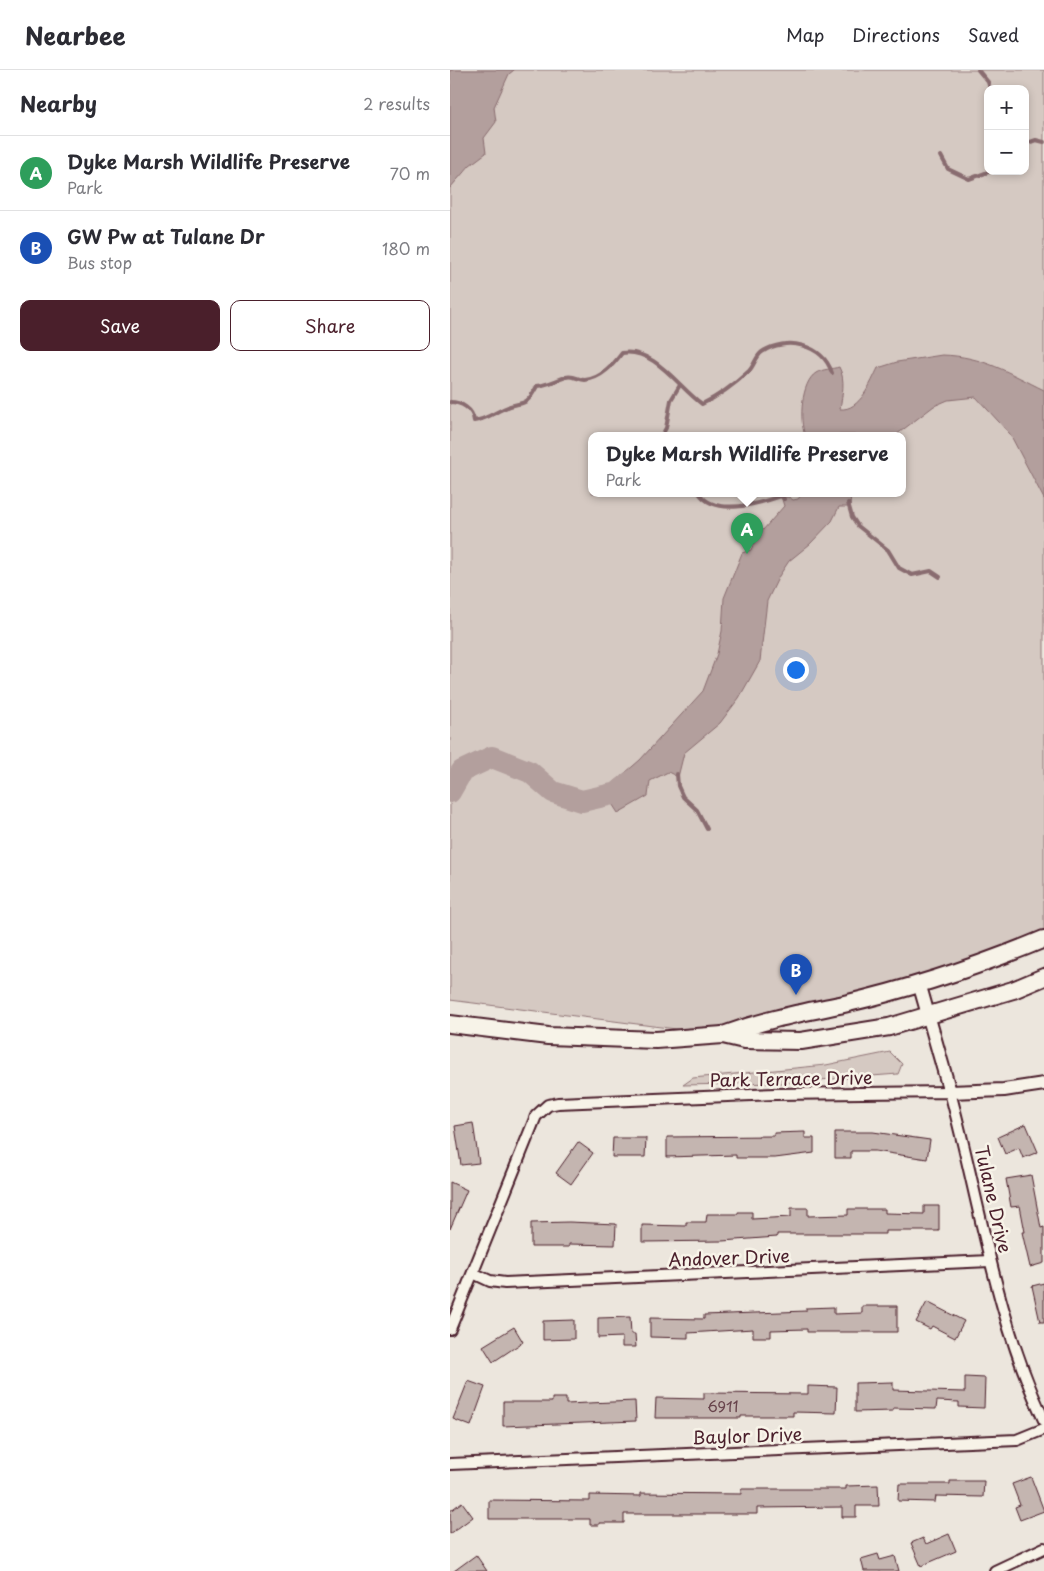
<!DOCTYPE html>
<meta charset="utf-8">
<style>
body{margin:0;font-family:"Playpen Sans",sans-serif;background:#f2f2f3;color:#2b2b33}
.controls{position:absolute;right:15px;top:15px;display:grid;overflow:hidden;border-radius:10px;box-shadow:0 2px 8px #0003}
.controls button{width:45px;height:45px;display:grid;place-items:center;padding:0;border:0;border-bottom:1px solid #e1e1e2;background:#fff;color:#2b2b33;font:25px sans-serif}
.you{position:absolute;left:345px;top:599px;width:18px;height:18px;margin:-12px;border:4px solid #fff;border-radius:50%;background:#1a73e8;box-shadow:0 0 0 8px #1a73e833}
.badge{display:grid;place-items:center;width:32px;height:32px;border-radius:50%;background:#4a1f2b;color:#fff;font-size:16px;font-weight:700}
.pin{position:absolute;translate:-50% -41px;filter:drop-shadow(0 1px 2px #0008)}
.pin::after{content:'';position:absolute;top:26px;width:18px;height:15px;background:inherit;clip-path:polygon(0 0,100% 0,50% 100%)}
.popup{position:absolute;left:138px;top:362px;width:318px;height:65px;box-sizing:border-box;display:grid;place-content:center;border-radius:10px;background:#fff;filter:drop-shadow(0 1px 4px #0005);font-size:16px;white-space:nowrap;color:#7c7c81}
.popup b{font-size:19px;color:#2b2b33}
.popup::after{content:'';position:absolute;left:50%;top:100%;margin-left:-10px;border:10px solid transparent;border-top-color:#fff}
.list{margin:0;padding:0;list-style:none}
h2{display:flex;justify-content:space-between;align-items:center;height:65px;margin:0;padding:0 20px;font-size:21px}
h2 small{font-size:16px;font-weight:400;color:#7c7c81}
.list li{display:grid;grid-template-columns:32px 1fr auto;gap:15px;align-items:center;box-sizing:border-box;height:75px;padding:0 20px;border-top:1px solid #e1e1e2}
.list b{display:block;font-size:19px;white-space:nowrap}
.list p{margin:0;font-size:16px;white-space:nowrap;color:#7c7c81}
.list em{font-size:16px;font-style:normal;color:#7c7c81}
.actions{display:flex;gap:10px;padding:15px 20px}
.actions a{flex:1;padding:11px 0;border:1px solid #4a1f2b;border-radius:10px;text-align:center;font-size:18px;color:#4a1f2b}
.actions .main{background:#4a1f2b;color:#fff}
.map{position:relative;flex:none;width:594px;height:1501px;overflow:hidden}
header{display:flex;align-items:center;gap:30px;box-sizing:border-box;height:70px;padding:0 25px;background:#fff;border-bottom:1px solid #e1e1e2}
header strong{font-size:24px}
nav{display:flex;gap:28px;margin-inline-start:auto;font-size:18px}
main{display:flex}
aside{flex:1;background:#fff}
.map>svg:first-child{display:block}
.green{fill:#d5c9c2;stroke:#907476;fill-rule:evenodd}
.water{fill:#b39f9d;stroke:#896c6f}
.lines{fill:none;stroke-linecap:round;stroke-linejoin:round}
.stream{stroke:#896c6f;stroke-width:4}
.river{stroke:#b39f9d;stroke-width:22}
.building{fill:#c4b5b0;stroke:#4a1f2b}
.minor-casing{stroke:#4a1f2b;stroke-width:14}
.tertiary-casing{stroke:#4a1f2b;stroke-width:16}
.primary-casing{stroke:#4a1f2b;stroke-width:20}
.minor{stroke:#f7f3e8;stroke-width:10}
.tertiary{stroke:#f7f3e8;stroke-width:12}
.primary{stroke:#f7f3e8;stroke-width:16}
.labels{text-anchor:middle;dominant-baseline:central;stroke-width:5;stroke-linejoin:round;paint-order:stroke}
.number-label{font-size:15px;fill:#68444c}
.street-label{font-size:18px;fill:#4a1f2b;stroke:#f7f3e8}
</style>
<header>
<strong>Nearbee</strong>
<nav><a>Map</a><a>Directions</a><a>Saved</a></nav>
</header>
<main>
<aside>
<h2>Nearby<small>2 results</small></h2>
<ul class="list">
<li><span class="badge" style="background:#2e9e5b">A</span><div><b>Dyke Marsh Wildlife Preserve</b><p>Park</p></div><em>70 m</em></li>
<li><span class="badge" style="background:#1a4fb4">B</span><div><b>GW Pw at Tulane Dr</b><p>Bus stop</p></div><em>180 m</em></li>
</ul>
<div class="actions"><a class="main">Save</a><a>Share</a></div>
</aside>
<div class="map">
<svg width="594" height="1501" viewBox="0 0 594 1501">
<rect width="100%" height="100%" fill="#ece6dd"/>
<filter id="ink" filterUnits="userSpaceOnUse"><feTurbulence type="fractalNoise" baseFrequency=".02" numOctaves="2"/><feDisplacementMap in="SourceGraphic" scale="10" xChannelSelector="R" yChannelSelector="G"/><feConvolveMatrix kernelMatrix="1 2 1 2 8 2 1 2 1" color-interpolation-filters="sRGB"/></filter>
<g filter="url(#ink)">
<!-- green -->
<g class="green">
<path d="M0 0H594V868L273 965 0 930ZM538 19H575V101H538ZM142 365H452V423H142Z"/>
<path d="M440 982 452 994 448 1004 330 1013 233 1015 243 1008 376 995Z"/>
</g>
<!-- water -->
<g class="water">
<path d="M0 0H64L59 4 44 37 46 52 34 68 36 83 20 95 0 118Z"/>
<path d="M492 285C533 286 559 303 594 320V429L560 364 526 327 498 330 484 336 446 365H355C349 351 351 312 366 303 372 299 383 299 389 297 396 310 392 325 390 339 410 341 421 312 428 298L447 292Z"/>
<path d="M353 423H401L400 437H389L382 451 360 474 339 491 329 506 317 531 310 591 289 628 270 653 234 683 228 707 218 702 200 711 198 726 168 743 152 718 161 715 190 690 253 621 267 584 272 561 274 528 292 483 301 480 306 468 334 436 331 426 339 427 343 430 348 429Z"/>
</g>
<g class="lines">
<!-- stream -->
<g class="stream">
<path d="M528 0 538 12 540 19"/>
<path d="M575 74 586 70 594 72"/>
<path d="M491 86 498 99 519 109 541 101"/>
<path d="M0 332C11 332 23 339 24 351 37 349 42 344 53 339 72 329 74 341 87 316 98 315 106 310 116 307 124 305 129 310 135 310 152 308 163 295 172 283 205 278 228 317 252 334 269 326 285 314 299 301 304 296 306 286 312 282 336 266 373 274 382 303"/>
<path d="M212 365 216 358 221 330 230 315"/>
<path d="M249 423C265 447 308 434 331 426L334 429"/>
<path d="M398 433 402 447 408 456 438 480 449 498 462 505 481 501 490 507"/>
<path d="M227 704 228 716 233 727 247 740 257 759"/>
</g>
<!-- river -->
<path class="river" d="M0 722 12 701 42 687 80 702 103 722 132 731 167 723 182 711"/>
</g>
<!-- building -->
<g class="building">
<path d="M23 1053 29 1093 11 1095 5 1056Z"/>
<path d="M576 1054 588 1082 573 1088 569 1078 555 1084 548 1067Z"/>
<path d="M355 1062V1068H364V1083L325 1088H286V1085L217 1087V1067L324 1066V1063Z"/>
<path d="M385 1062H423L480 1070 477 1089 425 1081H401V1088H385Z"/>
<path d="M163 1068H196L195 1087H162Z"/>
<path d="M128 1072 143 1083 121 1114 106 1103Z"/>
<path d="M581 1105 591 1158 594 1157V1193L580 1197 572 1162H575L570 1136 561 1137 556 1109Z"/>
<path d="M0 1112 17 1120 0 1159Z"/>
<path d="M474 1136H489V1161H435V1164H327V1167L272 1171 192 1172V1155L236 1156V1152H256L257 1144H288V1142H302V1149L341 1147V1138H358V1146L398 1145V1139H435V1143L474 1144Z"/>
<path d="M119 1152 166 1154 165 1175 119 1174V1177H81V1153Z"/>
<path d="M594 1213V1252H590L582 1216Z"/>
<path d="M477 1232 514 1251 505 1268 482 1256 480 1259 466 1252Z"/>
<path d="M412 1236H447V1262H357V1259L321 1260V1267H303V1259L238 1263V1268L200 1267V1248L254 1249V1245L356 1241V1238L384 1237V1244L412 1243Z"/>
<path d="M180 1247 181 1264H185L186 1277H172V1267L148 1268V1248Z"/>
<path d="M124 1250V1269L93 1270V1251Z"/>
<path d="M64 1257 73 1272 43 1292 33 1276Z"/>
<path d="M515 1307 535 1308 534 1338 509 1337V1332L487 1331 486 1339 443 1338V1341L405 1342V1313L443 1312V1320L515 1322Z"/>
<path d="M18 1311 35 1317 21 1356 3 1349Z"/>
<path d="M358 1316 387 1317 386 1343 343 1342V1346H291V1348H205L206 1328 254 1329V1323L358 1324Z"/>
<path d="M102 1328H116V1334L185 1331 186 1351 53 1356V1332H102Z"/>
<path d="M581 1407 594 1441 570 1450 565 1437 570 1435 562 1414Z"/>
<path d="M500 1411H534L533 1427 486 1426 485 1432 448 1431 449 1414H500Z"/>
<path d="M428 1415 429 1436H406V1447H392V1437L307 1438V1444H174V1453H149V1455H140V1449H39V1430L140 1431V1425L191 1426V1423L291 1424V1419H396V1416Z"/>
<path d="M12 1432 23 1447 0 1464V1441Z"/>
<path d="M499 1464 506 1481 471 1496 461 1473 473 1468 476 1474Z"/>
<path d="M428 1484 430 1490 445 1486 449 1501H414L411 1489Z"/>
<path d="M26 1485 37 1501H4Z"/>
</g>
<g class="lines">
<defs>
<g id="minor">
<path d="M23 1203 40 1211 55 1213 540 1191"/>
<path d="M0 1259 86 1046 98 1035 108 1033 325 1024 500 1022C530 1133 545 1246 594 1350"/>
<path d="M0 1394 567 1370 594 1359"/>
<path d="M545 1501 594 1478"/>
</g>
<path id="tertiary" d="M469 913 500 1022 554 1020 594 1014"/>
<g id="primary">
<path d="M0 954 98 966 206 970 273 965 294 970 351 971 439 957 563 920 594 907"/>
<path d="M273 965C316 949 351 943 394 934 463 918 529 896 594 869"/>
</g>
</defs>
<!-- minor casing -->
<use href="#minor" class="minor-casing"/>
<!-- tertiary casing -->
<use href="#tertiary" class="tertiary-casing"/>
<!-- primary casing -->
<use href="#primary" class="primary-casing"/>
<!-- minor -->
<use href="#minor" class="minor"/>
<!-- tertiary -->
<use href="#tertiary" class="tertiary"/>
<!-- primary -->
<use href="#primary" class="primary"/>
</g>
</g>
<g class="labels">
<!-- number labels -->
<g class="number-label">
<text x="273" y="1335">6911</text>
</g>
<!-- street labels -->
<g class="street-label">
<text transform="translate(341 1008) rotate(-1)">Park Terrace Drive</text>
<text transform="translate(544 1129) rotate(77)">Tulane Drive</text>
<text transform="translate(279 1187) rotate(-2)">Andover Drive</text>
<text transform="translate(297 1365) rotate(-2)">Baylor Drive</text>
</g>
</g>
</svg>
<div class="controls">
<button>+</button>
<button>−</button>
</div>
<div class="you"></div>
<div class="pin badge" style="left:297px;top:484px;background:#2e9e5b">A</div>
<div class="popup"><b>Dyke Marsh Wildlife Preserve</b>Park</div>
<div class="pin badge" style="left:346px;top:925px;background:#1a4fb4">B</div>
</div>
</main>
